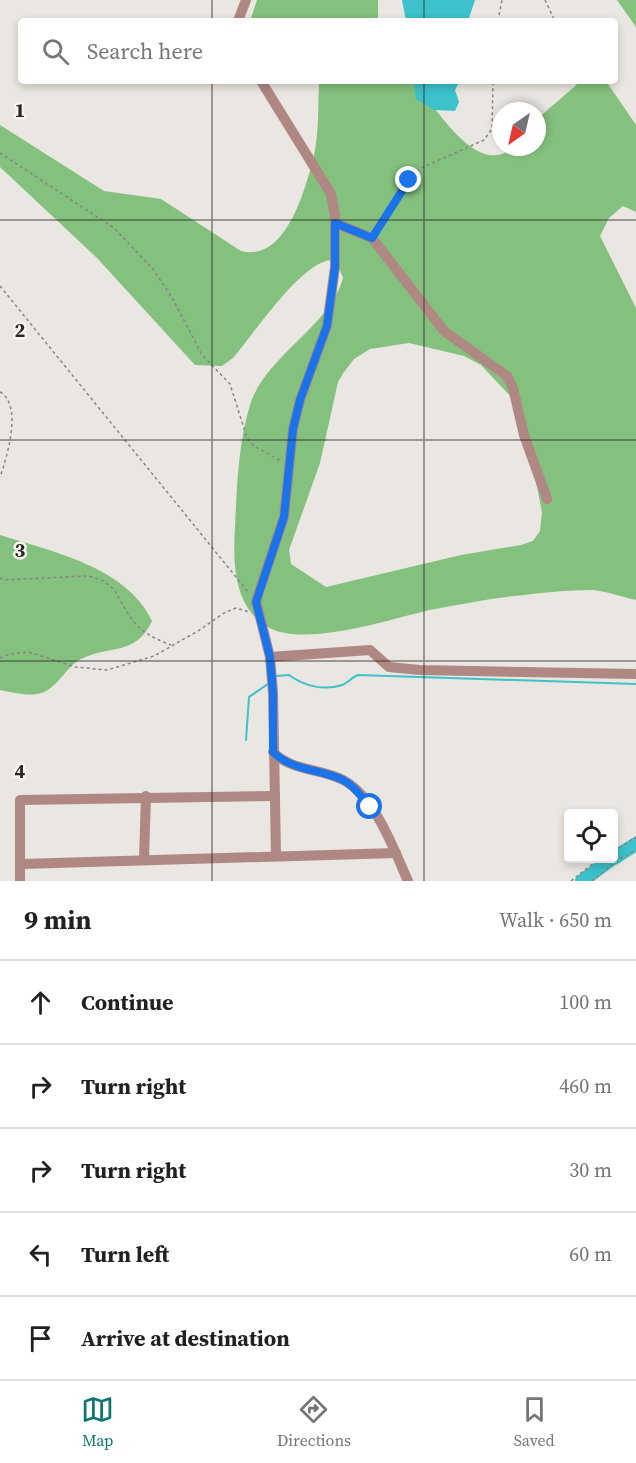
<!DOCTYPE html>
<meta charset="utf-8">
<style>
body{margin:0;font-family:"Source Serif 4",serif;background:#f2f2f2;color:#202124}
.controls{position:absolute;right:18px;bottom:18px;display:grid;overflow:hidden;border-radius:6px;box-shadow:0 3px 9px #0003}
.controls button{width:54px;height:54px;display:grid;place-items:center;padding:0;border:0;border-bottom:2px solid #e0e0e0;background:#fff;color:#202124;font:30px sans-serif}
.compass{position:absolute;left:492px;top:102px;width:54px;height:54px;border-radius:50%;background:#fff;box-shadow:0 3px 9px #0003;rotate:214deg}
.stop{position:absolute;width:18px;height:18px;margin:-14px;border:4px solid #1a73e8;border-radius:50%;background:#fff}
.stop.end{background:#1a73e8;border-color:#fff;box-shadow:0 2px 6px #0008}
.list{margin:0;padding:0;list-style:none}
h2{display:flex;justify-content:space-between;align-items:center;height:78px;margin:0;padding:0 24px;font-size:26px}
h2 small{font-size:20px;font-weight:400;color:#757577}
.list li{display:grid;grid-template-columns:39px 1fr auto;gap:18px;align-items:center;box-sizing:border-box;height:84px;padding:0 24px;border-top:2px solid #e0e0e0}
.list b{display:block;font-size:22px;white-space:nowrap}
.list em{font-size:20px;font-style:normal;color:#757577}
.icon{flex:none;width:33px;height:33px;fill:none;stroke:currentColor;stroke-width:2;stroke-linecap:round;stroke-linejoin:round}
.map{position:relative;flex:none;width:636px;height:881px;overflow:hidden}
.search{position:absolute;background:#fff;box-shadow:0 3px 9px #0003;left:18px;right:18px;top:18px;height:66px;display:flex;align-items:center;gap:15px;box-sizing:border-box;padding:0 21px;border-radius:6px;color:#757577;font-size:22px}
.sheet{height:498px;background:#fff}
nav{display:flex;justify-content:space-around;align-items:center;box-sizing:border-box;height:84px;border-top:2px solid #e0e0e0;background:#fff;font-size:16px;color:#757577}
nav a{display:grid;justify-items:center;gap:3px}
nav .on{color:#0f766e}
.map>svg:first-child{display:block}
.forest{fill:#84c07e;fill-rule:evenodd}
.water{fill:#3dc1ca}
.lines{fill:none;stroke-linecap:round;stroke-linejoin:round}
.stream{stroke:#3dc1ca;stroke-width:2}
.river{stroke:#3dc1ca;stroke-width:14}
.path{stroke:#878481;stroke-width:1.5;stroke-dasharray:3 3;stroke-linecap:butt}
.minor{stroke:#af8783;stroke-width:10}
.route{stroke:#1a73e8;stroke-width:8}
.grid{fill:none;stroke:#292725;stroke-width:1.5;stroke-opacity:0.55}
.grid-label{font-size:20px;text-anchor:middle;font-weight:bold;fill:#292725;stroke:#f7f3ee;stroke-width:5;stroke-linejoin:round;paint-order:stroke}
</style>
<div class="map">
<svg width="636" height="881" viewBox="0 0 636 881">
<rect width="100%" height="100%" fill="#eae6e1"/>
<!-- forest -->
<g class="forest">
<path d="M257 0H378V21H250Z"/>
<path d="M617 0H636V27Z"/>
<path d="M319 81H415C434 106 478 180 513 147H537V119L581 81H606L636 125V212L623 206 609 218 600 236 636 308V600C622 597 606 591 592 590 567 590 539 593 515 596 486 599 458 605 430 610 390 619 302 649 266 626 233 605 233 561 235 527 237 486 238 445 250 405 265 356 330 327 343 278L338 265 331 260C300 263 254 334 233 358L222 366 195 365 97 258 0 167V125L104 191 161 199 241 251C286 263 306 188 314 155 319 132 318 105 319 81ZM409 343 464 356 481 365 515 401 524 420 542 512 540 531 533 541 521 545 461 555 326 587 291 564 289 550 320 463 338 382 344 372 354 359 370 349Z"/>
<path d="M0 535C53 552 127 567 152 621 136 656 109 645 81 659 65 667 56 692 37 694 26 696 12 692 0 690Z"/>
</g>
<!-- water -->
<g class="water">
<path d="M402 0H475L468 21H406Z"/>
<path d="M414 81H460L455 90 459 102 455 111 434 110 416 99Z"/>
</g>
<g class="lines">
<!-- stream -->
<g class="stream">
<path d="M276 676 289 675C304 686 324 691 342 685 348 683 352 677 358 675L636 684"/>
<path d="M246 740 249 697 268 684"/>
</g>
<!-- river -->
<g class="river">
<path d="M614 858 636 844"/>
<path d="M582 881 613 858"/>
</g>
<!-- path -->
<g class="path">
<path d="M545 0 555 21"/>
<path d="M498 21 502 0"/>
<path d="M0 153 114 228 153 269 174 301 202 355 230 384 247 438 254 446 281 461"/>
<path d="M376 231 409 180 421 168 484 140 492 129 493 81"/>
<path d="M0 286 249 593"/>
<path d="M0 392C23 405 7 457 0 477"/>
<path d="M0 578 4 580 86 576C120 581 116 601 135 623 144 634 158 640 171 645"/>
<path d="M0 658 9 654 29 652 75 667 107 670 154 656 198 631 224 613 236 608 249 612"/>
<path d="M614 851 636 837"/>
<path d="M571 881 600 858"/>
<path d="M592 881 616 861 636 850"/>
</g>
<!-- minor -->
<g class="minor">
<path d="M238 21 246 0"/>
<path d="M261 81 331 194 335 215V267L327 326 300 400 293 429 284 517 256 601 270 657 273 693 276 855"/>
<path d="M335 223 372 238 444 331 507 376 513 388 524 435 547 499"/>
<path d="M270 657 370 650 389 667 420 670 636 674"/>
<path d="M273 752C292 772 322 768 345 781 376 799 394 850 408 881"/>
<path d="M144 859 146 796"/>
<path d="M22 864 396 853"/>
<path d="M20 881V800L275 796"/>
</g>
</g>
<g class="lines">
<!-- route -->
<path class="route" d="M370 807C362 798 355 786 343 780 320 769 292 771 273 752V693L270 657 256 602 284 517 293 429 300 400 327 326 335 267V223L372 238 409 180"/>
</g>
<!-- grid -->
<path class="grid" d="M212 0V21M424 0V21M212 81V881M424 81V881M0 220H636M0 440H636M0 661H636"/>
<g class="grid-label">
<text x="20" y="117">1</text>
<text x="20" y="337">2</text>
<text x="20" y="557">3</text>
<text x="20" y="778">4</text>
</g>
</svg>
<div class="controls">
<button><svg class="icon" aria-label="locate" viewBox="0 0 24 24"><circle cx="12" cy="12" r="6"/><path d="M12 2v4M12 18v4M2 12h4M18 12h4"/></svg></button>
</div>
<svg class="compass" viewBox="-18 -18 36 36"><path d="M0-13l5 13h-10z" fill="#e53935"/><path d="M0 13l5-13h-10z" fill="#757577"/></svg>
<div class="stop" style="left:370px;top:807px"></div>
<div class="stop end" style="left:409px;top:180px"></div>
<div class="search"><svg class="icon" aria-label="search" viewBox="0 0 24 24"><circle cx="10" cy="10" r="6"/><path d="M15 15l6 6"/></svg>Search here</div>
</div>
<section class="sheet">
<h2>9 min<small>Walk · 650 m</small></h2>
<ul class="list">
<li><svg class="icon" aria-label="ahead" viewBox="0 0 24 24"><path d="M12 20V5M6 11l6-6 6 6"/></svg><div><b>Continue</b></div><em>100 m</em></li>
<li><svg class="icon" aria-label="right" viewBox="0 0 24 24"><path d="M7 20v-9h11M14 6l5 5-5 5"/></svg><div><b>Turn right</b></div><em>460 m</em></li>
<li><svg class="icon" aria-label="right" viewBox="0 0 24 24"><path d="M7 20v-9h11M14 6l5 5-5 5"/></svg><div><b>Turn right</b></div><em>30 m</em></li>
<li><svg class="icon" aria-label="left" viewBox="0 0 24 24"><path d="M17 20v-9H6M10 6l-5 5 5 5"/></svg><div><b>Turn left</b></div><em>60 m</em></li>
<li><svg class="icon" aria-label="arrive" viewBox="0 0 24 24"><path d="M6 21V4h12l-3 4 3 4H6"/></svg><div><b>Arrive at destination</b></div></li>
</ul>
</section>
<nav>
<a class="on"><svg class="icon" aria-label="map" viewBox="0 0 24 24"><path d="M3 6l6-2 6 2 6-2v14l-6 2-6-2-6 2zM9 4v14M15 6v14"/></svg>Map</a>
<a><svg class="icon" aria-label="directions" viewBox="0 0 24 24"><path d="M12 3l9 9-9 9-9-9zM9 14v-3h6M13 9l2 2-2 2"/></svg>Directions</a>
<a><svg class="icon" aria-label="saved" viewBox="0 0 24 24"><path d="M7 4h10v16l-5-4-5 4z"/></svg>Saved</a>
</nav>
